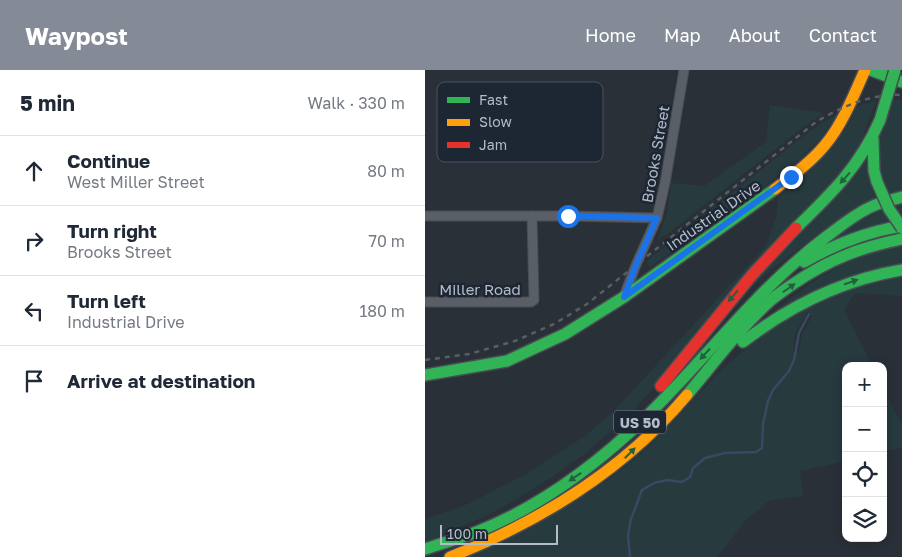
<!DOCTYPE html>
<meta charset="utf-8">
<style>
body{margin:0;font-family:"Golos Text",sans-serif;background:#f2f2f3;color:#1f2937}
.controls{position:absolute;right:15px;bottom:15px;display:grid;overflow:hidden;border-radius:10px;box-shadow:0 2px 12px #0003}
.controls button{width:45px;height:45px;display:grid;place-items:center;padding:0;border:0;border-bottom:1px solid #e0e1e3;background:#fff;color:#1f2937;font:25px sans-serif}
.scale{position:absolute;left:15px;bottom:12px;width:118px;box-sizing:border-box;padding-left:5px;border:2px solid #b4bcc9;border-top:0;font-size:14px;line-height:18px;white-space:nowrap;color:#b4bcc9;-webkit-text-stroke:4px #1d2633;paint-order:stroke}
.stop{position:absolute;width:15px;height:15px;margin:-11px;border:4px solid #1a73e8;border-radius:50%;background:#fff}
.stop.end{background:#1a73e8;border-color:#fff;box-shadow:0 1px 5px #0008}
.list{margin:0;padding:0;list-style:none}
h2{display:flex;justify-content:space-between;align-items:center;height:65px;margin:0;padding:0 20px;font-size:21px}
h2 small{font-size:16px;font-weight:400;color:#747a83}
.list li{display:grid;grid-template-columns:32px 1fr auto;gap:15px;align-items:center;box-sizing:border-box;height:70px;padding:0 20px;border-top:1px solid #e0e1e3}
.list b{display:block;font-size:19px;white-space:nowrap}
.list p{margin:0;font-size:16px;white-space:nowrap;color:#747a83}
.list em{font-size:16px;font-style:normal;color:#747a83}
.icon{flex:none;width:28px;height:28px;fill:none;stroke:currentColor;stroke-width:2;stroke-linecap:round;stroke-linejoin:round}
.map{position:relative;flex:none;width:477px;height:487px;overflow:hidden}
header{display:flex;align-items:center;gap:30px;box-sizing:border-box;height:70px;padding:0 25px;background:#848b96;color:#fff}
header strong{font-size:24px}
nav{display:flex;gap:28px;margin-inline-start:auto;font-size:18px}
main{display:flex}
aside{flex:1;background:#fff}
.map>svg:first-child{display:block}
.green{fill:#273a3e;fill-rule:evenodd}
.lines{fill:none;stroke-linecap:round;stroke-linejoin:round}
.stream{stroke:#384963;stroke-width:2.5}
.street-casing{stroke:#484c53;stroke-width:11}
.fast-casing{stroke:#484c53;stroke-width:14}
.slow-casing{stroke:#484c53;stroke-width:14}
.jam-casing{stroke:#484c53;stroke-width:14}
.street{stroke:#5a5e66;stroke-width:9}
.fast{stroke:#30b455;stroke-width:11}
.slow{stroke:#ff9f0a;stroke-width:11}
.jam{stroke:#e5322d;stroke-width:11}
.rail{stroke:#595d64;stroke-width:2.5;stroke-dasharray:5 5;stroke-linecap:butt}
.fast-bridge-casing{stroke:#474c53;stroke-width:14;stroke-linecap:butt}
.fast-bridge{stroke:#30b455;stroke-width:11}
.oneway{fill:#255f41}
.route{stroke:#1a73e8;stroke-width:6}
.labels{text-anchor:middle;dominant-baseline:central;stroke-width:5;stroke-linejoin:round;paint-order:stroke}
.shield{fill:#1d2633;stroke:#878f9c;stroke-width:1}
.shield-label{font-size:14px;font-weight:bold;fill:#b4bcc9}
.street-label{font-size:15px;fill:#b4bcc9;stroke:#1d2633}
.key{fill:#1d2633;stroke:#4a5360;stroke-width:1}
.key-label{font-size:14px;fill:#b4bcc9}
</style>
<header>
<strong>Waypost</strong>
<nav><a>Home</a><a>Map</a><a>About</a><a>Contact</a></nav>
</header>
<main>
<aside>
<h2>5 min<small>Walk · 330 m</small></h2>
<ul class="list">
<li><svg class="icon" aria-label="ahead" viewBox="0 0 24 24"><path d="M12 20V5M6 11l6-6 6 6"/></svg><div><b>Continue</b><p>West Miller Street</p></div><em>80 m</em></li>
<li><svg class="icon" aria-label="right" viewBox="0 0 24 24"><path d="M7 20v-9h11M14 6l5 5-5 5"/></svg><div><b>Turn right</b><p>Brooks Street</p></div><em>70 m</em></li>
<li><svg class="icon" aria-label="left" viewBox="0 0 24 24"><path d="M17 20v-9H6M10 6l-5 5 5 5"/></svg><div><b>Turn left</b><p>Industrial Drive</p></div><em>180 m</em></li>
<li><svg class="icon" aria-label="arrive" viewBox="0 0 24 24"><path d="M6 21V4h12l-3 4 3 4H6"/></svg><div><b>Arrive at destination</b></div></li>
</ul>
</aside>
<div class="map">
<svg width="477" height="487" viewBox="0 0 477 487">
<rect width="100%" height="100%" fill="#2a3038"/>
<!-- green -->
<g class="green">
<path d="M477 29V120L462 124 456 111 454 68 466 30Z"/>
<path d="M451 31 439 64 428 89 209 340 186 361 158 385 130 405 87 432 59 447 0 472V449L43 434 101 404 157 368 187 343 341 176 351 147 353 129 366 116 386 100 409 76 425 52 432 36Z"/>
<path d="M345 35 399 43 381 55 245 162 232 170 242 144 246 113 279 116 341 72Z"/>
<path d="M413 44 393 71 373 90 338 118 225 197 222 194 223 190 381 64 400 51Z"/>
<path d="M441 88 451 128C405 156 365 183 325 218L335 203Z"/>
<path d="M477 130V150L408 169 417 160Z"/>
<path d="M477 176V196L347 244C388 208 423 185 477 176Z"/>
<path d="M477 207V226L430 223 419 240 447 296H421V391L375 401 378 426 345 430 322 449 292 487H40C99 458 160 432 210 389 240 363 265 332 292 305 340 256 408 215 477 207ZM383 242 387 246 378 262 373 283 368 281 370 263Z"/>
<path d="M458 318 477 355V378L458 382Z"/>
</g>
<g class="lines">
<!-- stream -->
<path class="stream" d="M205 487 203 465 206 449 217 420 229 413 242 410 257 412 265 407 268 398 280 388 300 383 331 382 337 378 338 354 343 331 348 320 364 301 369 290 374 263 384 244"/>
<defs>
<g id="street">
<path d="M0 146H143L232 148"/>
<path d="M199 226 211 195 232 148 240 113 259 0"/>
<path d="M0 232H106L109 230 107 146"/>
</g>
<g id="fast">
<path d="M446 0 477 12"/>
<path d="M448 69 449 101 452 112"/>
<path d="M371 158C407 123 435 96 455 50"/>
<path d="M379 192C410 174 442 162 477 156"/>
<path d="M318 272C366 235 417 210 477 200"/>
<path d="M0 305 82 291 140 264 199 227 350 119"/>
<path d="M262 325C289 293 315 258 346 230 353 224 361 219 368 214 405 189 434 178 477 169"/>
<path d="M0 479C18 473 36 468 54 461 116 436 171 395 219 349 281 289 332 219 401 167 416 156 431 143 448 136 457 132 467 130 477 127"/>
</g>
<g id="slow">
<path d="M350 119C367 106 386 92 400 75 417 55 429 25 440 0"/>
<path d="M25 487C116 451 199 400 262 325"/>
</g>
<path id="jam" d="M236 316 327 205 371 158"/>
</defs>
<!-- street casing -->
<use href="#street" class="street-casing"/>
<!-- fast casing -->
<use href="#fast" class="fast-casing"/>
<!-- slow casing -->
<use href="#slow" class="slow-casing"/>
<!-- jam casing -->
<use href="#jam" class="jam-casing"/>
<!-- street -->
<use href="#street" class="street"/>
<!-- fast -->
<use href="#fast" class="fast"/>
<!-- slow -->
<use href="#slow" class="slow"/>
<!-- jam -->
<use href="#jam" class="jam"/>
<!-- rail -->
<path class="rail" d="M0 290 44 284 90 271 129 254 162 234 391 52C416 37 447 23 477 25"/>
<defs>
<g id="fast-bridge">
<path d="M455 50 470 0"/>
<path d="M452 112 464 139 477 158"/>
</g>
</defs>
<!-- fast-bridge casing -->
<use href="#fast-bridge" class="fast-bridge-casing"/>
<!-- fast-bridge -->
<use href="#fast-bridge" class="fast-bridge"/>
</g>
<!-- one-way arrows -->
<defs><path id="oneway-solid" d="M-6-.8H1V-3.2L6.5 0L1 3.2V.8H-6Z" transform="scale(1.25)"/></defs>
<g class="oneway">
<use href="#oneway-solid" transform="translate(420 108) rotate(132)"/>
<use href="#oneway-solid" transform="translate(426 212) rotate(-19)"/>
<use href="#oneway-solid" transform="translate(364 218) rotate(-35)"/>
<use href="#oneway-solid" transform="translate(308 226) rotate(131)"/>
<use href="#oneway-solid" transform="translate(280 284) rotate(133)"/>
<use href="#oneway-solid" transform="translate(205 383) rotate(-45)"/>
<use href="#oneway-solid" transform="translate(150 407) rotate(146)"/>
</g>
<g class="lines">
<!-- route -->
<path class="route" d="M143 146 232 148 211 195 199 227 366 107"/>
</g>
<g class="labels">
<!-- shield labels -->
<rect class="shield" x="189" y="340.5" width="52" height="23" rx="4"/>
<g class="shield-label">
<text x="215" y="352">US 50</text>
</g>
<!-- street labels -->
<g class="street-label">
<text transform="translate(230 84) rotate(-80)">Brooks Street</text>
<text transform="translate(288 145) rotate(-35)">Industrial Drive</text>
<text x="55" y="219">Miller Road</text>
</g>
</g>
<!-- legend -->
<rect x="12" y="12" width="166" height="80" rx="8" class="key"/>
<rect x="22" y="27" width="23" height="6" fill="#30b455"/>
<rect x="22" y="49" width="23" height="7" fill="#ff9f0a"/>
<rect x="22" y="72" width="23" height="6" fill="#e5322d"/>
<g class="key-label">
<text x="54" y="35">Fast</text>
<text x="54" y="57">Slow</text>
<text x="54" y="80">Jam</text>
</g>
</svg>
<div class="controls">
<button>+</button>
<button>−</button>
<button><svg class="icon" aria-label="locate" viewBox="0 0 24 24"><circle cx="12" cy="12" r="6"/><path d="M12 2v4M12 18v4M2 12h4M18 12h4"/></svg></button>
<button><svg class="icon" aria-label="layers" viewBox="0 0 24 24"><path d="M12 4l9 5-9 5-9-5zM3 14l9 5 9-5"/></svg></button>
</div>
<div class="scale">100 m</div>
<div class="stop" style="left:143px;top:146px"></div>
<div class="stop end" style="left:366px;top:107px"></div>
</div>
</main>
